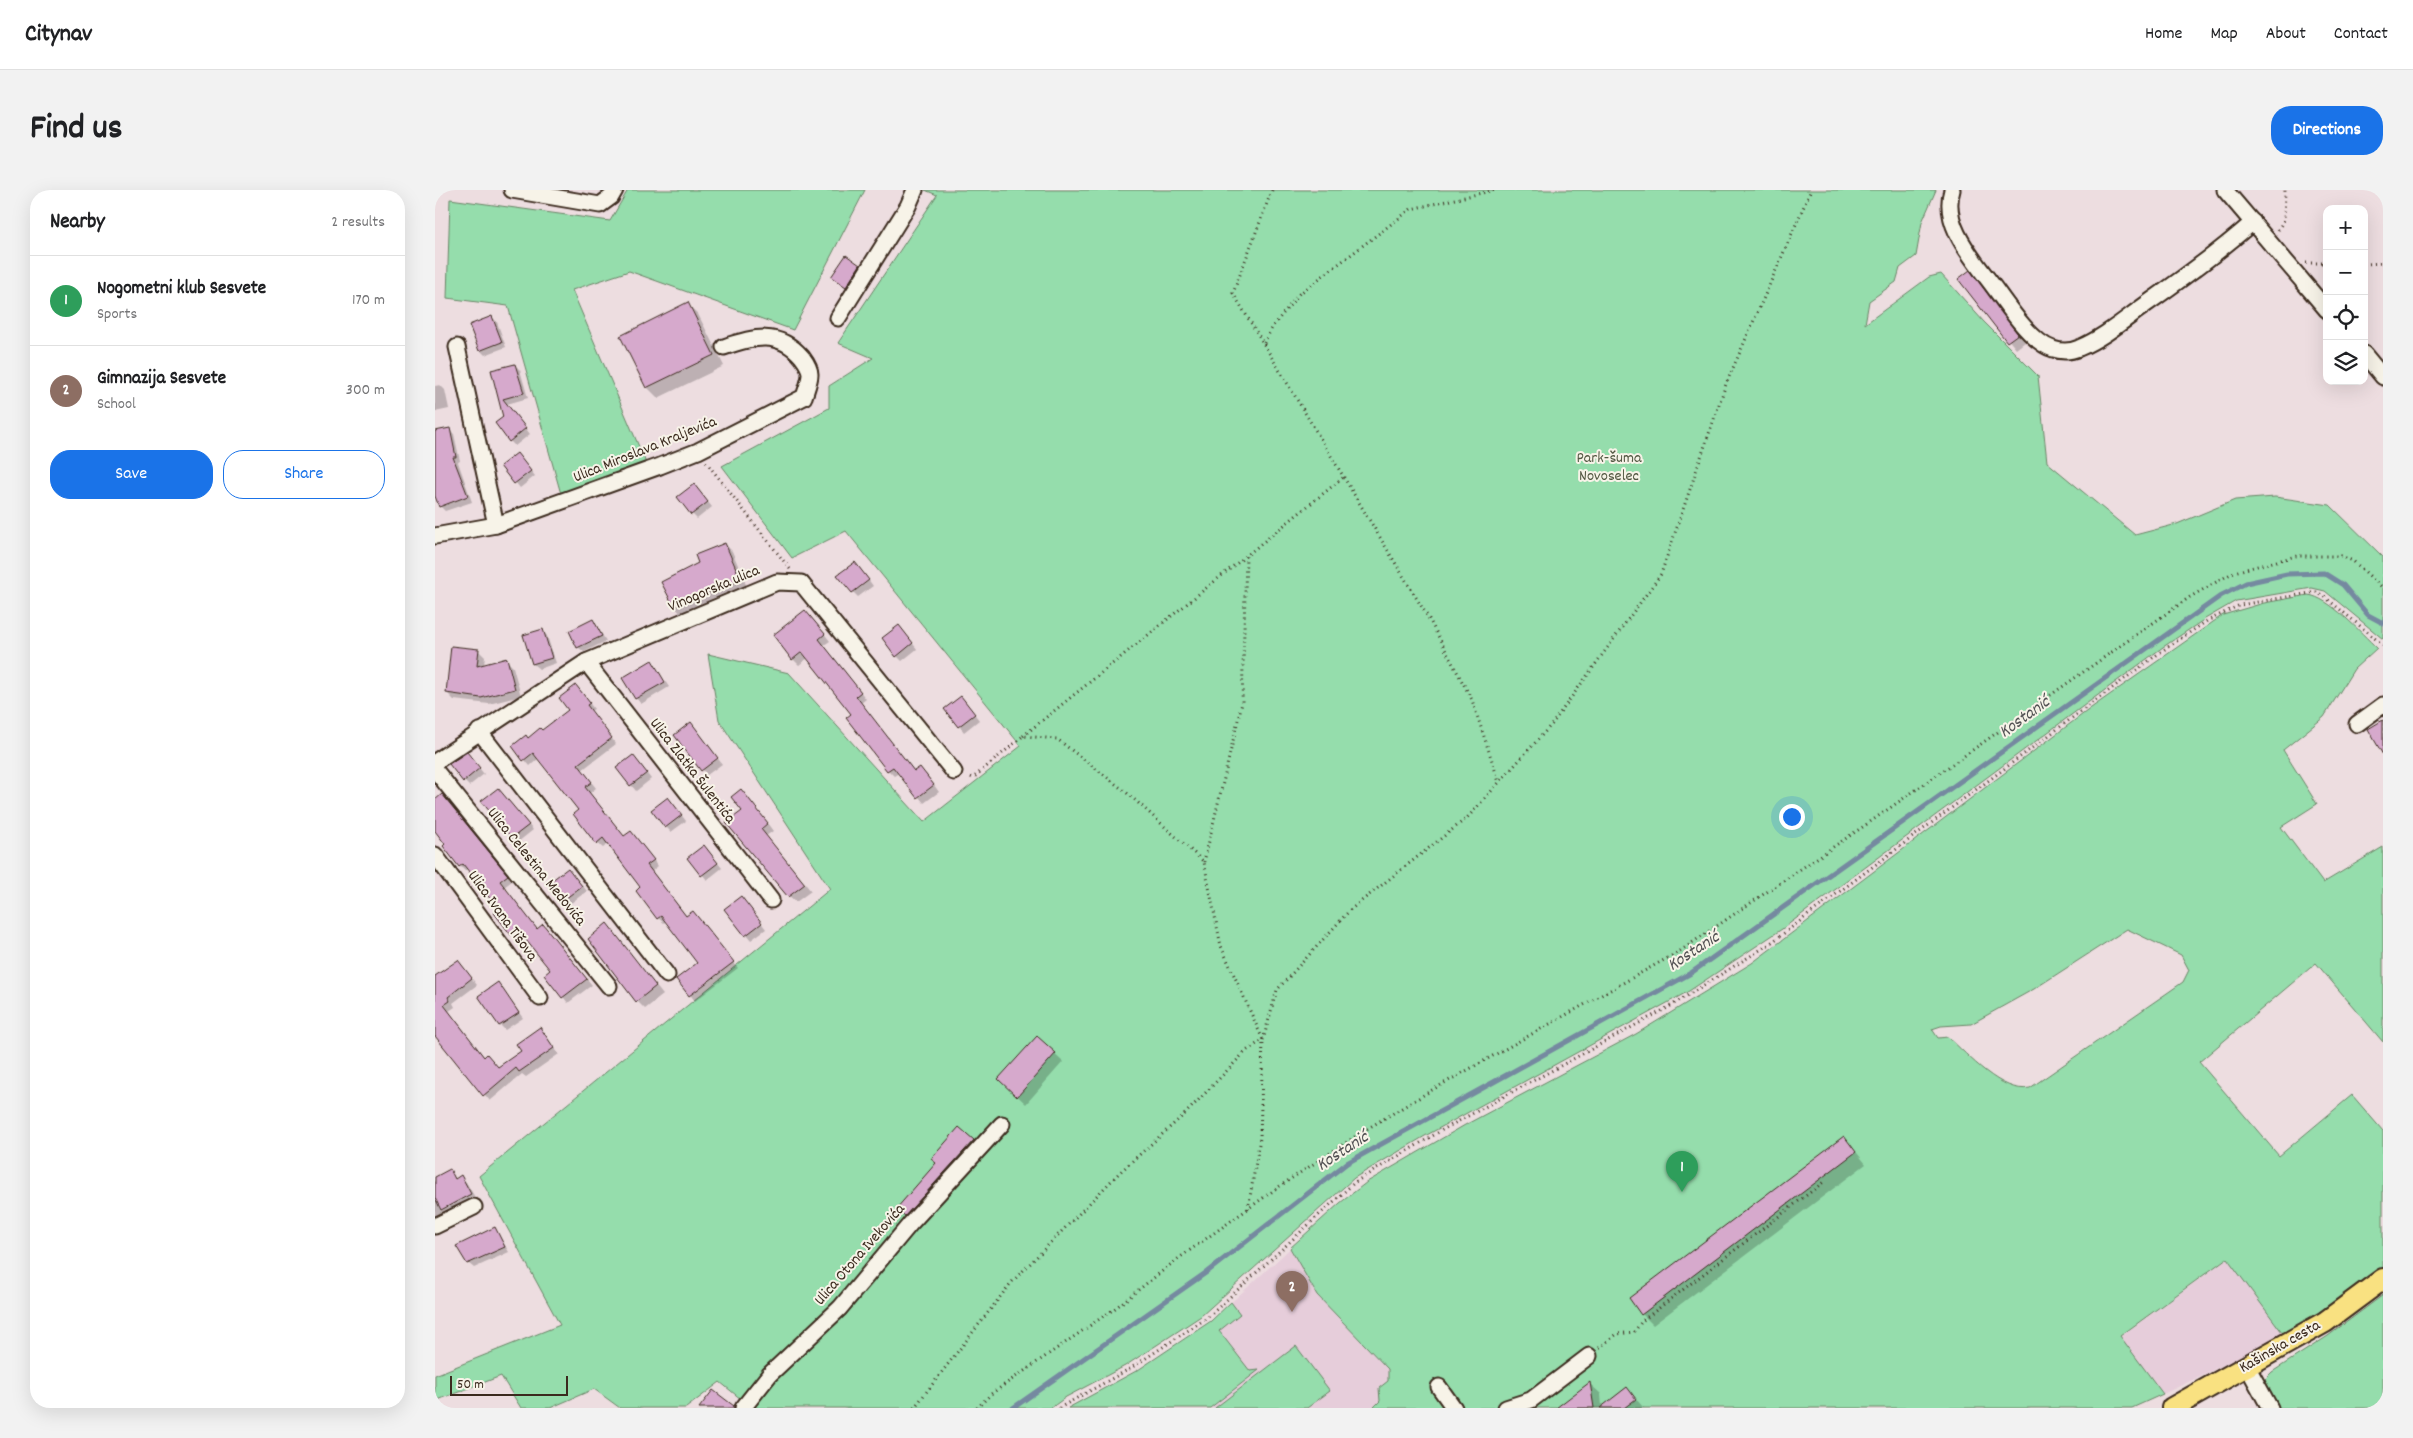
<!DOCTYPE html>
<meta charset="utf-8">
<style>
body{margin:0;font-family:Dekko,sans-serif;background:#f2f2f2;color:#202124}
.controls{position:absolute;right:15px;top:15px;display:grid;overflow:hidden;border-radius:10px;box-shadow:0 5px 20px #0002}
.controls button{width:45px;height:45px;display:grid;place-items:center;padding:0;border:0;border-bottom:1px solid #e0e0e0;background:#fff;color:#202124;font:25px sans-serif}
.scale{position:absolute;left:15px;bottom:12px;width:118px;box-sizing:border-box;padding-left:5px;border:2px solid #3b2a1e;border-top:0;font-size:14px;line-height:18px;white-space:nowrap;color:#3b2a1e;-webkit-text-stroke:4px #f7f3e8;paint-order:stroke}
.you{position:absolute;left:1356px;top:626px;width:18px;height:18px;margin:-12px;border:4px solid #fff;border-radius:50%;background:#1a73e8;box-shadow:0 0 0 8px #1a73e833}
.badge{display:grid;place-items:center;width:32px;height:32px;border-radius:50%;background:#1a73e8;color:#fff;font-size:16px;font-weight:700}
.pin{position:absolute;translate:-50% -41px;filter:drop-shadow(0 1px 2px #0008)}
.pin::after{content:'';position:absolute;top:26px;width:18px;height:15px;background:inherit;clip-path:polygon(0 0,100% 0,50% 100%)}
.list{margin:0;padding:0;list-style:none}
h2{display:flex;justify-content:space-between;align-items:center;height:65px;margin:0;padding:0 20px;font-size:21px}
h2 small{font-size:16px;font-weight:400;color:#757577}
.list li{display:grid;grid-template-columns:32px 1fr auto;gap:15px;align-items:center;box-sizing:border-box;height:90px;padding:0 20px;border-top:1px solid #e0e0e0}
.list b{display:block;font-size:19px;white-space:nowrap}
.list p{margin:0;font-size:16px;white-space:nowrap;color:#757577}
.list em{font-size:16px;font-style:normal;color:#757577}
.actions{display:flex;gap:10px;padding:15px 20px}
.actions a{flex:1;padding:11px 0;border:1px solid #1a73e8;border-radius:20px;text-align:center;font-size:18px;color:#1a73e8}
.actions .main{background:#1a73e8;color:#fff}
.icon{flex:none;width:28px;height:28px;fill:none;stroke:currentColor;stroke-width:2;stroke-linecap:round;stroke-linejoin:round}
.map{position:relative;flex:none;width:1948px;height:1218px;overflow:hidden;border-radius:20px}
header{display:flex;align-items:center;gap:30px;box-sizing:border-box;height:70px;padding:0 25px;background:#fff;border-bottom:1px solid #e0e0e0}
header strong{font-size:24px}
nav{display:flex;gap:28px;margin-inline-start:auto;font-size:18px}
.intro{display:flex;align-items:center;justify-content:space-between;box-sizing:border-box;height:120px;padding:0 30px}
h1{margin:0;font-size:35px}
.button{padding:12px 22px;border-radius:20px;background:#1a73e8;color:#fff;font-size:18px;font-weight:700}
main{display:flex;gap:30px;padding:0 30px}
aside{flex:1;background:#fff;border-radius:20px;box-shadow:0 5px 20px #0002}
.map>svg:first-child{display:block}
.built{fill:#e6cdda}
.green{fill:#95ddac;stroke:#688465;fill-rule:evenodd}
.shadow{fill:#0003}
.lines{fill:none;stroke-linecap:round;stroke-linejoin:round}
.stream{stroke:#7589a0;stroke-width:5}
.building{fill:#d6a9cc;stroke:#3b2a1e}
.minor-casing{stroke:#3b2a1e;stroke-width:19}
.major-casing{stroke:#3b2a1e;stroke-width:24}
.path{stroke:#3b2a1e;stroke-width:3;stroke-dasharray:1 4;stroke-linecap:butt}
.minor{stroke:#f7f3e8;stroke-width:15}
.major{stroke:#f9e181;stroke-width:20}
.labels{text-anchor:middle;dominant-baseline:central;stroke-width:4;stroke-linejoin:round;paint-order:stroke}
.street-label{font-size:16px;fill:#3b2a1e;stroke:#f7f3e8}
.park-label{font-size:16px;fill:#525742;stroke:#f7f3e8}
.water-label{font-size:18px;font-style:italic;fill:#535254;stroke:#f7f3e8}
</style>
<header>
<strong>Citynav</strong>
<nav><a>Home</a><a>Map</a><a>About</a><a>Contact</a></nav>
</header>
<div class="intro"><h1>Find us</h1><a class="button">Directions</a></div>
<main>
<aside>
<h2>Nearby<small>2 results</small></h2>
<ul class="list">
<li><span class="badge" style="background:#2e9e5b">1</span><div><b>Nogometni klub Sesvete</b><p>Sports</p></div><em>170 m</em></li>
<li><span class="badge" style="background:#8d6e63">2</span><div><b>Gimnazija Sesvete</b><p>School</p></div><em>300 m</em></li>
</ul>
<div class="actions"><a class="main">Save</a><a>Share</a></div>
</aside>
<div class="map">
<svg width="1948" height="1218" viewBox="0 0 1948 1218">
<rect width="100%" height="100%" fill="#eddde0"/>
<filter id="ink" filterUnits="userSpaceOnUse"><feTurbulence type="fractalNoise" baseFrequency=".02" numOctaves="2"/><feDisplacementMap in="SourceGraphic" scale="10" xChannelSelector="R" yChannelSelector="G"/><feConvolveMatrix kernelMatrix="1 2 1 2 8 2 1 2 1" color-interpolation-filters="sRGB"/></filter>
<g filter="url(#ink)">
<!-- built -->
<g class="built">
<path d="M872 1043 998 1218H633L703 1180 776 1131Z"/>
<path d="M1793 1068 1850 1146 1728 1204 1685 1147Z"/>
</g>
<!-- green -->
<g class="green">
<path d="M193 0H430L358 140 194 81 137 100 211 273 126 304 73 116 12 108 15 9 175 31Z"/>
<path d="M490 0H1501L1487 32 1481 66 1465 78 1461 92 1434 111 1430 134 1494 87 1506 84 1549 132 1603 186 1612 272 1700 345 1742 334 1800 310 1840 307 1895 315 1948 367V449L1890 401 1877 398 1801 411 1770 429 1728 457 1347 739 1254 801 990 946 919 988 766 1126 690 1176 631 1207 616 1218H317L285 1192 251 1218H185L159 1199 115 1218H86L66 1186 0 1211V1185L125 1135 44 986 395 699 284 530 273 464 354 483 489 632 586 556 411 341 357 368 287 276 394 218V196L438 168 403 153 502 5Z"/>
<path d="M1873 405C1894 407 1926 443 1942 458L1919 479 1889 527 1848 560 1882 614 1846 637 1888 693 1948 657V852L1881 773 1764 872 1844 966 1917 905 1948 941V1078L1850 1146 1792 1068 1685 1146 1728 1204 1697 1218H938L945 1211 944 1198 953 1191V1179L882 1105 855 1058 905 1013 932 992 1030 935 1201 844 1317 773 1656 518 1788 425 1829 413ZM1692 739 1746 765 1754 780 1748 792 1595 898C1567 904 1533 865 1513 847L1503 848 1497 839 1506 836 1536 834 1599 799Z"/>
<path d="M1948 1105V1218H1828L1819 1200 1837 1182 1893 1146Z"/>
<path d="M796 1112 805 1124 784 1141 815 1181 824 1180 775 1218H633L703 1180 776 1131Z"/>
<path d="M861 1156 895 1201 872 1218H780Z"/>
</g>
<!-- shadow -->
<g class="shadow">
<path d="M424 76 429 81 417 101 398 87Z"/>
<path d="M1525 89 1542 90 1590 152 1581 159Z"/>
<path d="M252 114 263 124 289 176 223 208 212 197Z"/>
<path d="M57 127 62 132 71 157 50 165 45 160Z"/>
<path d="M80 175 85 180 93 208 72 214 95 244 80 256 75 251 57 181Z"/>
<path d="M5 195 10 200 14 219 0 222V196Z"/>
<path d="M14 239 19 244 25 271 23 272 37 312 10 321 5 316 0 302V242Z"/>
<path d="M82 264 100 286 85 298 67 276Z"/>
<path d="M259 295 277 317 262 329 257 324Z"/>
<path d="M290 354 297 361 312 397 283 409 281 407 246 424 240 417 227 393 265 374Z"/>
<path d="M425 378 438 396 423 407 418 402Z"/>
<path d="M376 427 395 451 389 455 431 509 426 513 480 582 491 584 504 602 489 613 464 583 459 586 453 580 418 525 373 468 364 475 358 469Z"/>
<path d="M158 430 171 451 149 462 143 457Z"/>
<path d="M107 440 112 446 121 473 104 479 98 474Z"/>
<path d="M469 442 482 459 467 471 462 466Z"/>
<path d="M43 460 50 467 49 475 71 470 78 477 86 506 54 514 19 510 12 503Z"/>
<path d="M217 472 234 497 206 514 201 508Z"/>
<path d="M146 502 159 519 156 521 181 554 147 580 161 598 155 603 189 647 201 648 223 676 217 681 252 727 263 728 303 778 260 811 243 789 264 773 231 731 229 733 223 728 207 697 173 654 168 658 162 653 145 621 104 568 95 576 78 556 107 542 134 520Z"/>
<path d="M531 513 544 530 529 542 511 519Z"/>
<path d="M261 539 287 574 272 585 241 546Z"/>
<path d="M37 569 49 584 34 596 29 591Z"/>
<path d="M203 572 216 589 201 601 183 579Z"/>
<path d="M68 605 98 640 83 652 78 647Z"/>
<path d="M313 607 338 641 331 646 376 701 361 712 354 706 309 621Z"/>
<path d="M12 611 77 691 69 697 102 740 113 741 157 795 133 813 111 785 116 780 88 745 82 750 77 744 61 723 66 720 33 678 30 681 25 676 0 639V612Z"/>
<path d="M238 614 251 631 236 642 231 637Z"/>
<path d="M269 656 287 678 272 690 254 668Z"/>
<path d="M133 679 152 701 136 713 118 691Z"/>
<path d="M311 713 331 739 316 750 291 720Z"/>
<path d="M172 735 228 805 210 819 202 811Z"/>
<path d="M23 771 42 795 18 813 20 817 14 821 50 868 64 878 88 862 105 839 124 864 91 887 87 884 55 911 0 843V784L2 788Z"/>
<path d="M63 794 88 828 70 840 65 835Z"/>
<path d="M602 848 628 872 591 914 573 897Z"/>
<path d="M524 939 543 956 475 1030 468 1024Z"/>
<path d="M1409 947 1431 974 1218 1135 1207 1124Z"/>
<path d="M15 981 21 989 26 987 31 992 41 1009 0 1032V989Z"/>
<path d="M60 1039 74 1062 39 1078 33 1073Z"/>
<path d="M1155 1194 1166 1204 1167 1217 1192 1199 1209 1218H1123Z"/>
</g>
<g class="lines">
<!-- stream -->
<path class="stream" d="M578 1218 772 1082 912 973 1256 783 1787 405 1811 393 1852 384 1889 383 1908 395 1933 425 1948 433"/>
</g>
<!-- building -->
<g class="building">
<path d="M411 65 425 75 411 97 396 87Z"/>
<path d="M1535 80 1583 144 1572 152 1523 89Z"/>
<path d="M253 112 279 165 211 198 185 146Z"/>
<path d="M57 126 67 152 44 161 34 135Z"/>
<path d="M80 174 89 203 68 209 91 238 74 252 60 233 68 227 56 180Z"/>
<path d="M15 238 21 267H18L33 306 4 317 0 306V241Z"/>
<path d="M82 263 96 281 79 294 65 276Z"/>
<path d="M259 294 273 312 256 325 242 307Z"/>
<path d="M290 353 306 390 275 403 274 400 239 417 226 392 263 373 260 365Z"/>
<path d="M420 372 434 390 417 403 402 385Z"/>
<path d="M370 420 390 444 384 449 426 502 421 506 479 581 485 577 499 595 482 608 458 577 452 581 425 546 411 528 416 524 367 462 357 470 338 445Z"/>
<path d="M158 429 167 446 142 458 134 441Z"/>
<path d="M464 435 478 453 461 467 447 448Z"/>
<path d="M108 439 117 468 97 474 88 445Z"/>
<path d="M16 456 44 459 42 476 72 468 80 499 46 508 11 503Z"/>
<path d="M217 470 230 492 200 509 187 488Z"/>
<path d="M141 495 155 513 152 515 177 548 143 574 157 592 150 597 189 646 196 641 219 670 212 675 251 726 258 721 299 772 254 806 241 789 262 773 226 726 222 729 201 701 205 697 168 648 161 654 138 624 143 620 98 563 88 571 77 556 91 545 93 548 105 538 107 540 133 520 124 508Z"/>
<path d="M526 506 540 524 523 537 509 519Z"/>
<path d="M1948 530V565L1933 539Z"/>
<path d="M256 532 283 568 266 581 239 545Z"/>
<path d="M32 562 45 578 28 592 14 574Z"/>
<path d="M198 565 212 583 195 596 181 578Z"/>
<path d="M63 598 94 635 77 648 46 611Z"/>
<path d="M306 599 333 633 326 639 370 694 353 707 291 633 307 621 296 607Z"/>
<path d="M7 604 73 685 65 691 102 739 108 734 152 789 127 808 109 785 115 780 83 740 76 745 59 723 64 720 28 674 24 677 8 656 10 654 0 641V610Z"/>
<path d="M233 607 247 625 230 638 216 620Z"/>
<path d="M269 655 283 673 266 686 252 668Z"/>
<path d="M133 678 147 696 130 709 116 691Z"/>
<path d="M306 706 327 733 310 746 289 719Z"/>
<path d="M172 733 221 796 201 812 153 749Z"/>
<path d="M23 770 37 788 13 807 15 811 9 815 49 867 52 864 63 877 86 861 81 854 105 837 119 858 84 882 81 878 48 906 0 846V786Z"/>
<path d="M63 792 84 823 64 836 43 806Z"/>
<path d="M602 846 621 863 582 907 563 889Z"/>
<path d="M524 937 539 950 470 1026 461 1019 501 973 496 969Z"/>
<path d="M1409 946 1421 962 1206 1125 1194 1108Z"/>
<path d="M15 979 20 989 26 985 36 1004 6 1020 0 1008V987Z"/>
<path d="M60 1037 70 1057 32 1074 21 1056Z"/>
<path d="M1155 1192 1159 1218H1121Z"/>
<path d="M1192 1197 1201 1209 1189 1218H1165Z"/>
<path d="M278 1200 299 1216V1218H264Z"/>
</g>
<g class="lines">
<defs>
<g id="minor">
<path d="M77 0 165 15 176 7 180 0"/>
<path d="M1517 0C1507 32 1534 64 1552 88 1568 108 1594 152 1618 159 1627 162 1635 162 1644 158 1668 148 1689 130 1710 115 1747 89 1784 62 1818 32"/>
<path d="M1790 0 1892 120"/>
<path d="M403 128 473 16 480 0"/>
<path d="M22 157 61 335"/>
<path d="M1929 164 1948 187"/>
<path d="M0 346 61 335 225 276 263 261 369 207C371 200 375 191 375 184 375 178 370 171 367 167 344 140 318 147 289 157"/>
<path d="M151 472 336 710"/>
<path d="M1922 534 1948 515"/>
<path d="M44 541 232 785"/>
<path d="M0 572 151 472 342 392 366 393 519 582"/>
<path d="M0 580 174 796"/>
<path d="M0 665 105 808"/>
<path d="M0 1036 39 1017"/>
<path d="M1812 1176 1835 1218"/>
<path d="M1004 1197 1019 1218"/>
<path d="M308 1218 335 1184 405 1118 476 1033 567 934"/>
<path d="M1071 1218 1096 1210 1154 1166"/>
</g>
<path id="major" d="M1737 1218 1890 1132 1948 1089"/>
</defs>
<!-- minor casing -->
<use href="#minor" class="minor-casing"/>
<!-- major casing -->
<use href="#major" class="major-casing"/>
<!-- path -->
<g class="path">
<path d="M837 0 798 103 994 429 1037 510 1064 592"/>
<path d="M1843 40 1849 30 1850 0"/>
<path d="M1871 73H1892"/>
<path d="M1929 74 1948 73"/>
<path d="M829 153 838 136 864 104 976 19 1060 0"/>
<path d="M271 272 355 379"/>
<path d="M588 546 910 286"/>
<path d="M769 672 807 513 811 366"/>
<path d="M813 1019 825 948 828 850 842 800 915 720 1032 628 1117 534 1226 384 1291 194 1376 0"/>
<path d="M1164 1158 1182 1144 1199 1142 1207 1131 1390 991"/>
<path d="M479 1218 576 1093 684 983 751 923 811 861 828 850 786 756 769 672 691 602 622 549 588 546 538 588 533 586"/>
<path d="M542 1218 556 1204 679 1119 744 1068 845 996 930 940 997 900 1245 761 1435 632 1755 407 1799 382 1861 366H1906L1918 371 1948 398"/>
<path d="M624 1218 696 1178 772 1128 920 992 1009 939 1234 817 1333 755 1727 461 1772 431 1805 415 1881 402 1890 407 1948 455"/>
</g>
<!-- minor -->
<use href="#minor" class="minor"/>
<!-- major -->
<use href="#major" class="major"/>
</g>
</g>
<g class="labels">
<!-- street labels -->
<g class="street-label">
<text transform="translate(210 260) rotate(-22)">Ulica Miroslava Kraljevića</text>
<text transform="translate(279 399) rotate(-23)">Vinogorska ulica</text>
<text transform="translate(257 581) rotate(52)">Ulica Zlatka Šulentića</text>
<text transform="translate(101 677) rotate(51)">Ulica Celestina Medovića</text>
<text transform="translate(67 726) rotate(54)">Ulica Ivana Tišova</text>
<text transform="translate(425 1065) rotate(-49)">Ulica Otona Ivekovića</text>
<text transform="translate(1845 1157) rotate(-30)">Kašinska cesta</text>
</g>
<!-- park labels -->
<g class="park-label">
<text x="1174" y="268">Park-šuma<tspan x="1174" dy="18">Novoselec</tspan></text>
</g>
<!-- water labels -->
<g class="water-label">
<text transform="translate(1590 528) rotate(-36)">Kostanić</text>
<text transform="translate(1259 762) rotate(-33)">Kostanić</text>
<text transform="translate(908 962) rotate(-33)">Kostanić</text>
</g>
</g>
</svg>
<div class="controls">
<button>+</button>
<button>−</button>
<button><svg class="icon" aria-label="locate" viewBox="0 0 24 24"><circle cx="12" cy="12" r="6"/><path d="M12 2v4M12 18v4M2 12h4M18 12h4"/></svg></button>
<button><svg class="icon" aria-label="layers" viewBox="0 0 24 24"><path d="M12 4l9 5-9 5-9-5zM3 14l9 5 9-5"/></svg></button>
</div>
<div class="scale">50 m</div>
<div class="you"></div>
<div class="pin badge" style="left:1247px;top:1002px;background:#2e9e5b">1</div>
<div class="pin badge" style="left:857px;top:1122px;background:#8d6e63">2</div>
</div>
</main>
